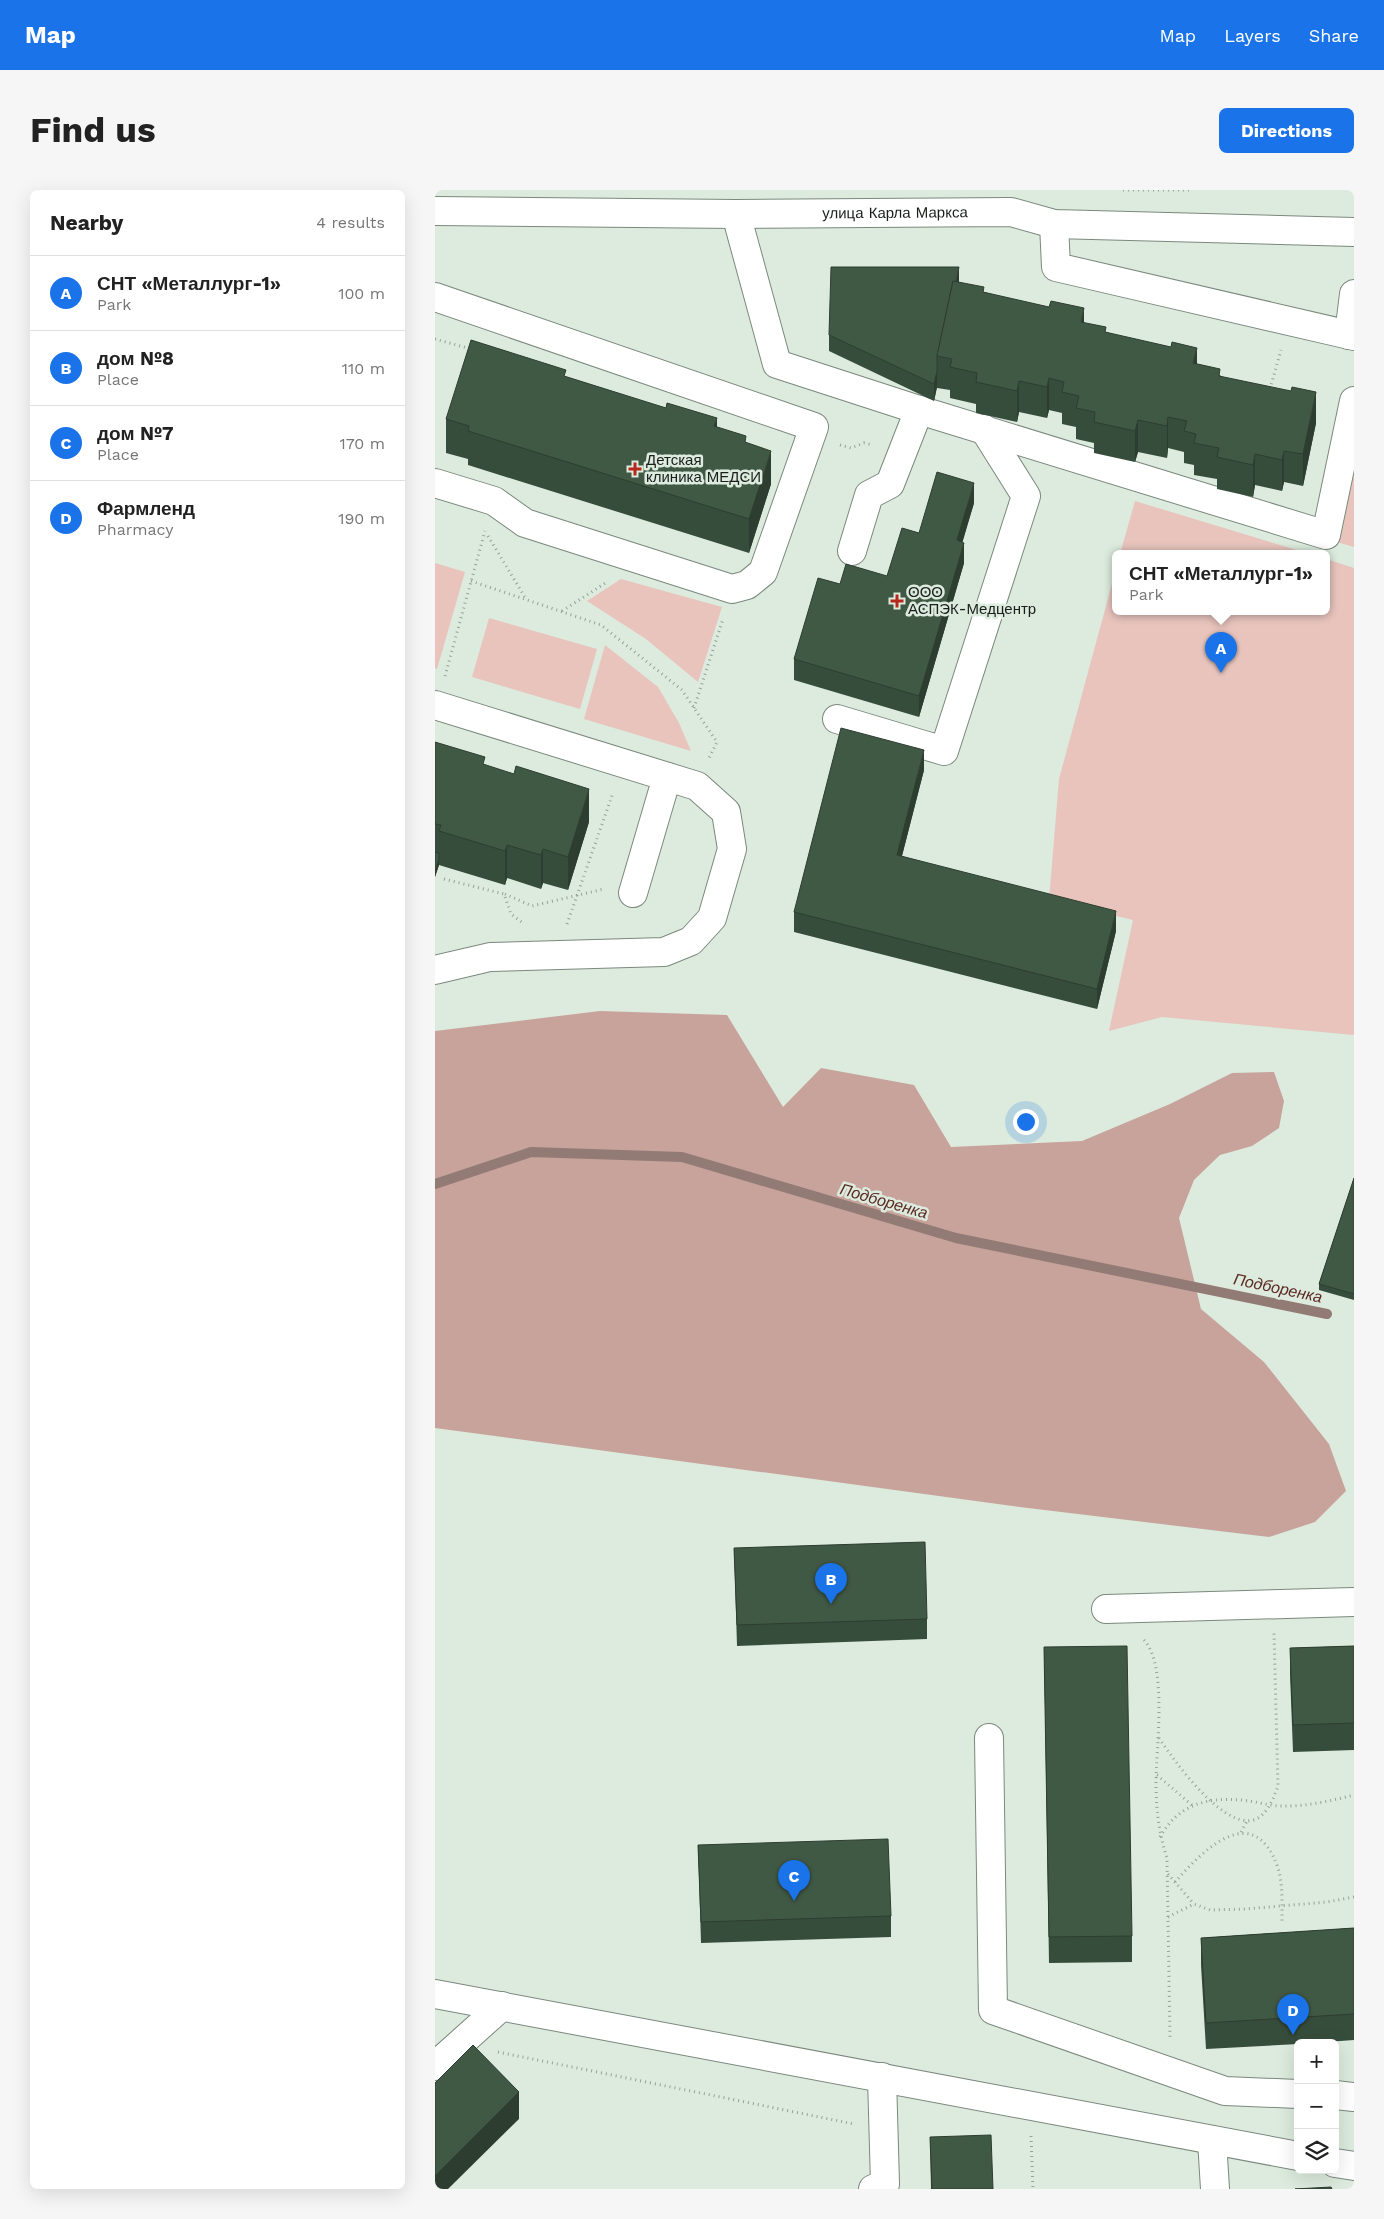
<!DOCTYPE html>
<meta charset="utf-8">
<style>
body{margin:0;font-family:"Work Sans",sans-serif;background:#f6f6f6;color:#222}
.controls{position:absolute;right:15px;bottom:15px;display:grid;overflow:hidden;border-radius:8px;box-shadow:0 5px 20px #0002}
.controls button{width:45px;height:45px;display:grid;place-items:center;padding:0;border:0;border-bottom:1px solid #e0e0e0;background:#fff;color:#222;font:25px sans-serif}
.you{position:absolute;left:590px;top:931px;width:18px;height:18px;margin:-12px;border:4px solid #fff;border-radius:50%;background:#1a73e8;box-shadow:0 0 0 8px #1a73e833}
.badge{display:grid;place-items:center;width:32px;height:32px;border-radius:50%;background:#1a73e8;color:#fff;font-size:16px;font-weight:700}
.pin{position:absolute;translate:-50% -41px;filter:drop-shadow(0 1px 2px #0008)}
.pin::after{content:'';position:absolute;top:26px;width:18px;height:15px;background:inherit;clip-path:polygon(0 0,100% 0,50% 100%)}
.popup{position:absolute;left:677px;top:360px;width:218px;height:65px;box-sizing:border-box;display:grid;place-content:center;border-radius:8px;background:#fff;filter:drop-shadow(0 1px 4px #0005);font-size:16px;white-space:nowrap;color:#767676}
.popup b{font-size:19px;color:#222}
.popup::after{content:'';position:absolute;left:50%;top:100%;margin-left:-10px;border:10px solid transparent;border-top-color:#fff}
.list{margin:0;padding:0;list-style:none}
h2{display:flex;justify-content:space-between;align-items:center;height:65px;margin:0;padding:0 20px;font-size:21px}
h2 small{font-size:16px;font-weight:400;color:#767676}
.list li{display:grid;grid-template-columns:32px 1fr auto;gap:15px;align-items:center;box-sizing:border-box;height:75px;padding:0 20px;border-top:1px solid #e0e0e0}
.list b{display:block;font-size:19px;white-space:nowrap}
.list p{margin:0;font-size:16px;white-space:nowrap;color:#767676}
.list em{font-size:16px;font-style:normal;color:#767676}
.icon{flex:none;width:28px;height:28px;fill:none;stroke:currentColor;stroke-width:2;stroke-linecap:round;stroke-linejoin:round}
.map{position:relative;flex:none;width:919px;height:1999px;overflow:hidden;border-radius:8px}
header{display:flex;align-items:center;gap:30px;box-sizing:border-box;height:70px;padding:0 25px;background:#1a73e8;color:#fff}
header strong{font-size:24px}
nav{display:flex;gap:28px;margin-inline-start:auto;font-size:18px}
.intro{display:flex;align-items:center;justify-content:space-between;box-sizing:border-box;height:120px;padding:0 30px}
h1{margin:0;font-size:35px}
.button{padding:12px 22px;border-radius:8px;background:#1a73e8;color:#fff;font-size:18px;font-weight:700}
main{display:flex;gap:30px;padding:0 30px}
aside{flex:1;background:#fff;border-radius:8px;box-shadow:0 5px 20px #0002}
.map>svg:first-child{display:block}
.green{fill:#e8c4bd}
.forest{fill:#c7a39c}
.lines{fill:none;stroke-linecap:round;stroke-linejoin:round}
.stream{stroke:#937b75;stroke-width:10}
.minor-casing{stroke:#7b897d;stroke-width:30}
.path{stroke:#96a198;stroke-width:3;stroke-dasharray:1 4;stroke-linecap:butt}
.minor{stroke:#fff;stroke-width:28}
.wall{fill:#374d3b}
.shaded-wall{fill:#2d3e30}
.building{fill:#405945;stroke:#2d3e30}
.poi-dot{fill:#b6281b;stroke:#dcebde;stroke-width:2}
.labels{text-anchor:middle;dominant-baseline:central;stroke-width:5;stroke-linejoin:round;paint-order:stroke}
.street-label{font-size:15px;fill:#1a1f1b;stroke:#dcebde}
.poi-label{font-size:15px;fill:#1a1f1b;stroke:#dcebde;text-anchor:start}
.water-label{font-size:16px;font-style:italic;fill:#5c2a23;stroke:#dcebde}
</style>
<header>
<strong>Map</strong>
<nav><a>Map</a><a>Layers</a><a>Share</a></nav>
</header>
<div class="intro"><h1>Find us</h1><a class="button">Directions</a></div>
<main>
<aside>
<h2>Nearby<small>4 results</small></h2>
<ul class="list">
<li><span class="badge">A</span><div><b>СНТ «Металлург-1»</b><p>Park</p></div><em>100 m</em></li>
<li><span class="badge">B</span><div><b>дом №8</b><p>Place</p></div><em>110 m</em></li>
<li><span class="badge">C</span><div><b>дом №7</b><p>Place</p></div><em>170 m</em></li>
<li><span class="badge">D</span><div><b>Фармленд</b><p>Pharmacy</p></div><em>190 m</em></li>
</ul>
</aside>
<div class="map">
<svg width="919" height="1999" viewBox="0 0 919 1999">
<rect width="100%" height="100%" fill="#dcebde"/>
<!-- green -->
<g class="green">
<path d="M919 257V357L895 350Z"/>
<path d="M700 311 875 364H685Z"/>
<path d="M891 369 919 378V845L727 827 674 841 698 730 614 710 624 589 681 379V422H891Z"/>
<path d="M0 373 30 382 2 479 0 478Z"/>
<path d="M186 389 287 417 263 492 211 449 152 411Z"/>
<path d="M54 428 162 459 145 519 37 487Z"/>
<path d="M170 455 223 497 244 533 256 561 149 529Z"/>
</g>
<!-- forest -->
<path class="forest" d="M165 821 292 825 348 917 386 878 479 895 516 957 647 951 735 914 797 883 839 882 849 911 844 938 817 956 785 965 759 990 744 1028 766 1119 829 1172 894 1254 911 1301 880 1332 834 1347 593 1318 0 1238V841Z"/>
<g class="lines">
<!-- stream -->
<path class="stream" d="M0 994 96 962 247 967 521 1048 892 1124"/>
<defs>
<g id="minor">
<path id="s1" d="M0 21 301 24 576 22 619 34 919 42"/>
<path d="M301 24 342 174 484 220 891 345 919 211"/>
<path d="M619 34 621 77 919 146"/>
<path d="M0 107 379 237 328 382 312 395 297 399 90 333 59 311 0 293"/>
<path d="M914 145 919 104"/>
<path d="M417 361 434 305 455 294 484 220"/>
<path d="M0 515 262 596 291 622 297 659 277 728 256 751 229 762 55 767 0 780"/>
<path d="M402 529 509 561 591 306 549 239"/>
<path d="M198 703 232 587"/>
<path d="M671 1419 919 1412"/>
<path d="M554 1548 558 1820 790 1901 863 1904"/>
<path d="M0 1804 863 1966"/>
<path d="M0 1876 67 1816"/>
<path d="M900 1905 919 1907"/>
<path d="M777 1950 780 1999"/>
<path d="M900 1973 919 1976"/>
<path d="M438 1999 450 1994 447 1887"/>
</g>
</defs>
<!-- minor casing -->
<use href="#minor" class="minor-casing"/>
<!-- path -->
<g class="path">
<path d="M688 0H757"/>
<path d="M0 149 36 159"/>
<path d="M835 199 846 160"/>
<path d="M405 255 416 258 429 253 437 255"/>
<path d="M53 346 91 409"/>
<path d="M36 391 166 435 247 500 282 552 274 568"/>
<path d="M127 421 172 392"/>
<path d="M10 486 50 341"/>
<path d="M259 518 288 429"/>
<path d="M9 689 69 704 76 724 89 734"/>
<path d="M70 704 97 716 169 699"/>
<path d="M132 734 178 603"/>
<path d="M709 1450C733 1476 721 1558 721 1593 721 1619 724 1644 732 1668L735 1849"/>
<path d="M724 1548C738 1569 795 1651 826 1626 835 1618 839 1607 843 1596L839 1443"/>
<path d="M722 1585 758 1616"/>
<path d="M806 1642 812 1631"/>
<path d="M725 1647C743 1615 771 1607 806 1610 819 1611 831 1615 844 1616 869 1617 895 1611 919 1605"/>
<path d="M733 1684 759 1714"/>
<path d="M740 1692C769 1659 819 1609 843 1678 848 1694 847 1715 847 1732"/>
<path d="M733 1727 759 1714 775 1720 810 1719 892 1712 919 1707"/>
<path d="M63 1862 419 1934"/>
<path d="M596 1946 598 1999"/>
</g>
<!-- minor -->
<use href="#minor" class="minor"/>
</g>
<!-- wall -->
<g class="wall">
<path d="M524 92 549 102 649 133 671 142 762 174 881 233 868 296 849 292 847 301 820 295 818 307 782 299V289L759 285V275L749 273V262L733 258 732 268 703 262 700 272 659 263V253L641 249V237L627 234V223L614 220 612 228 584 222 582 232 541 223V214L515 208V200L502 198V197L499 211 394 161V145Z"/>
<path d="M131 187 282 237 311 253 336 294 314 363 33 275V269L11 263V229Z"/>
<path d="M539 313 527 352 529 373 484 527 359 490V469L405 394 452 386 484 343Z"/>
<path d="M0 552 50 575 154 632 133 700 108 693 106 699 72 688 70 695 4 675 0 687Z"/>
<path d="M489 580 467 666 681 741 662 819 359 742V722Z"/>
<path d="M919 988V1110L884 1100V1094Z"/>
<path d="M299 1358 492 1429V1449L302 1456Z"/>
<path d="M919 1456V1560L858 1562 855 1484V1458Z"/>
<path d="M609 1457 697 1746V1772L614 1773Z"/>
<path d="M263 1655 456 1726V1747L266 1753Z"/>
<path d="M919 1738V1850L877 1853H863V1854L771 1859 766 1775V1748Z"/>
<path d="M495 1947 558 1999H496Z"/>
</g>
<!-- shaded-wall -->
<g class="shaded-wall">
<path d="M524 77V93L505 167Z"/>
<path d="M649 118V149L646 132Z"/>
<path d="M762 158V189L758 173Z"/>
<path d="M502 181V197L499 211V194Z"/>
<path d="M614 188V220L612 228V197Z"/>
<path d="M584 191V222L582 232V201Z"/>
<path d="M881 202V233L868 296V264Z"/>
<path d="M733 227V258L732 268V236Z"/>
<path d="M282 228V262L279 236Z"/>
<path d="M703 230V262L700 272V241Z"/>
<path d="M336 261V294L314 363V329Z"/>
<path d="M849 261V292L847 301V270Z"/>
<path d="M820 264V295L818 307V275Z"/>
<path d="M539 293V313L522 371V350Z"/>
<path d="M529 353V373L484 527V506Z"/>
<path d="M489 560V580L462 685V665Z"/>
<path d="M154 599V632L133 700V667Z"/>
<path d="M72 655V688L70 695V661Z"/>
<path d="M108 659V693L106 699V665Z"/>
<path d="M4 669V675L0 687V682Z"/>
<path d="M681 721V741L662 819V799Z"/>
<path d="M84 1902V1929L13 1999H0V1986Z"/>
</g>
<!-- building -->
<g class="building">
<path d="M396 77H524L521 92 518 91 502 166V181L499 194 394 145Z"/>
<path d="M518 91 549 97 548 102 614 117 616 111 649 118 646 132 671 137 670 142 736 157 737 152 762 158 758 173 785 179 784 186 856 201 857 197 881 202 868 264 849 261 847 270 820 264 818 275 782 267 784 258 759 253 761 244 749 241 752 231 733 227 732 236 703 230 700 241 659 232 660 222 641 218 644 206 627 202 629 192 614 188 612 197 584 191 582 201 541 192 542 183 515 177 517 169 502 166Z"/>
<path d="M36 150 131 180 129 186 231 218 232 213 282 228 279 236 311 246 310 252 336 261 314 329 33 241 34 236 11 229Z"/>
<path d="M502 282 539 293 522 350 529 353 484 506 359 469 383 388 405 394 411 374 452 386 467 338 484 343Z"/>
<path d="M406 538 489 560 462 665 681 721 662 799 359 722Z"/>
<path d="M0 552 50 567 48 574 79 584 81 576 154 599 133 667 108 659 106 665 72 655 70 661 4 641 6 635 0 634Z"/>
<path d="M0 662 4 663V669L0 682Z"/>
<path d="M919 988V1104L884 1094Z"/>
<path d="M490 1352 492 1429 302 1435 299 1358Z"/>
<path d="M692 1456 697 1746 614 1747 609 1457Z"/>
<path d="M919 1456V1533L858 1535 855 1458Z"/>
<path d="M453 1649 456 1726 266 1732 263 1655Z"/>
<path d="M919 1738V1824L771 1833 766 1748Z"/>
<path d="M38 1855 84 1902 0 1986V1893Z"/>
<path d="M556 1945 558 1999H497L495 1947Z"/>
<path d="M896 1997 897 1999H860Z"/>
</g>
<!-- markers -->
<g class="poi-dot">
<path d="M197.5 271.5h5v5h5v5h-5v5h-5v-5h-5v-5h5z"/>
<path d="M459.5 403.5h5v5h5v5h-5v5h-5v-5h-5v-5h5z"/>
</g>
<g class="labels">
<!-- street labels -->
<g class="street-label">
<text stroke="none"><textPath href="#s1" startOffset="460">улица Карла Маркса</textPath></text>
</g>
<!-- poi labels -->
<g class="poi-label">
<text x="211" y="270">Детская<tspan x="211" dy="17">клиника МЕДСИ</tspan></text>
<text x="473" y="402">ООО<tspan x="473" dy="17">АСПЭК-Медцентр</tspan></text>
</g>
<!-- water labels -->
<g class="water-label">
<text transform="translate(449 1011) rotate(16)">Подборенка</text>
<text transform="translate(843 1098) rotate(12)">Подборенка</text>
</g>
</g>
</svg>
<div class="controls">
<button>+</button>
<button>−</button>
<button><svg class="icon" aria-label="layers" viewBox="0 0 24 24"><path d="M12 4l9 5-9 5-9-5zM3 14l9 5 9-5"/></svg></button>
</div>
<div class="you"></div>
<div class="pin badge" style="left:786px;top:483px">A</div>
<div class="popup"><b>СНТ «Металлург-1»</b>Park</div>
<div class="pin badge" style="left:396px;top:1414px">B</div>
<div class="pin badge" style="left:359px;top:1711px">C</div>
<div class="pin badge" style="left:858px;top:1845px">D</div>
</div>
</main>
